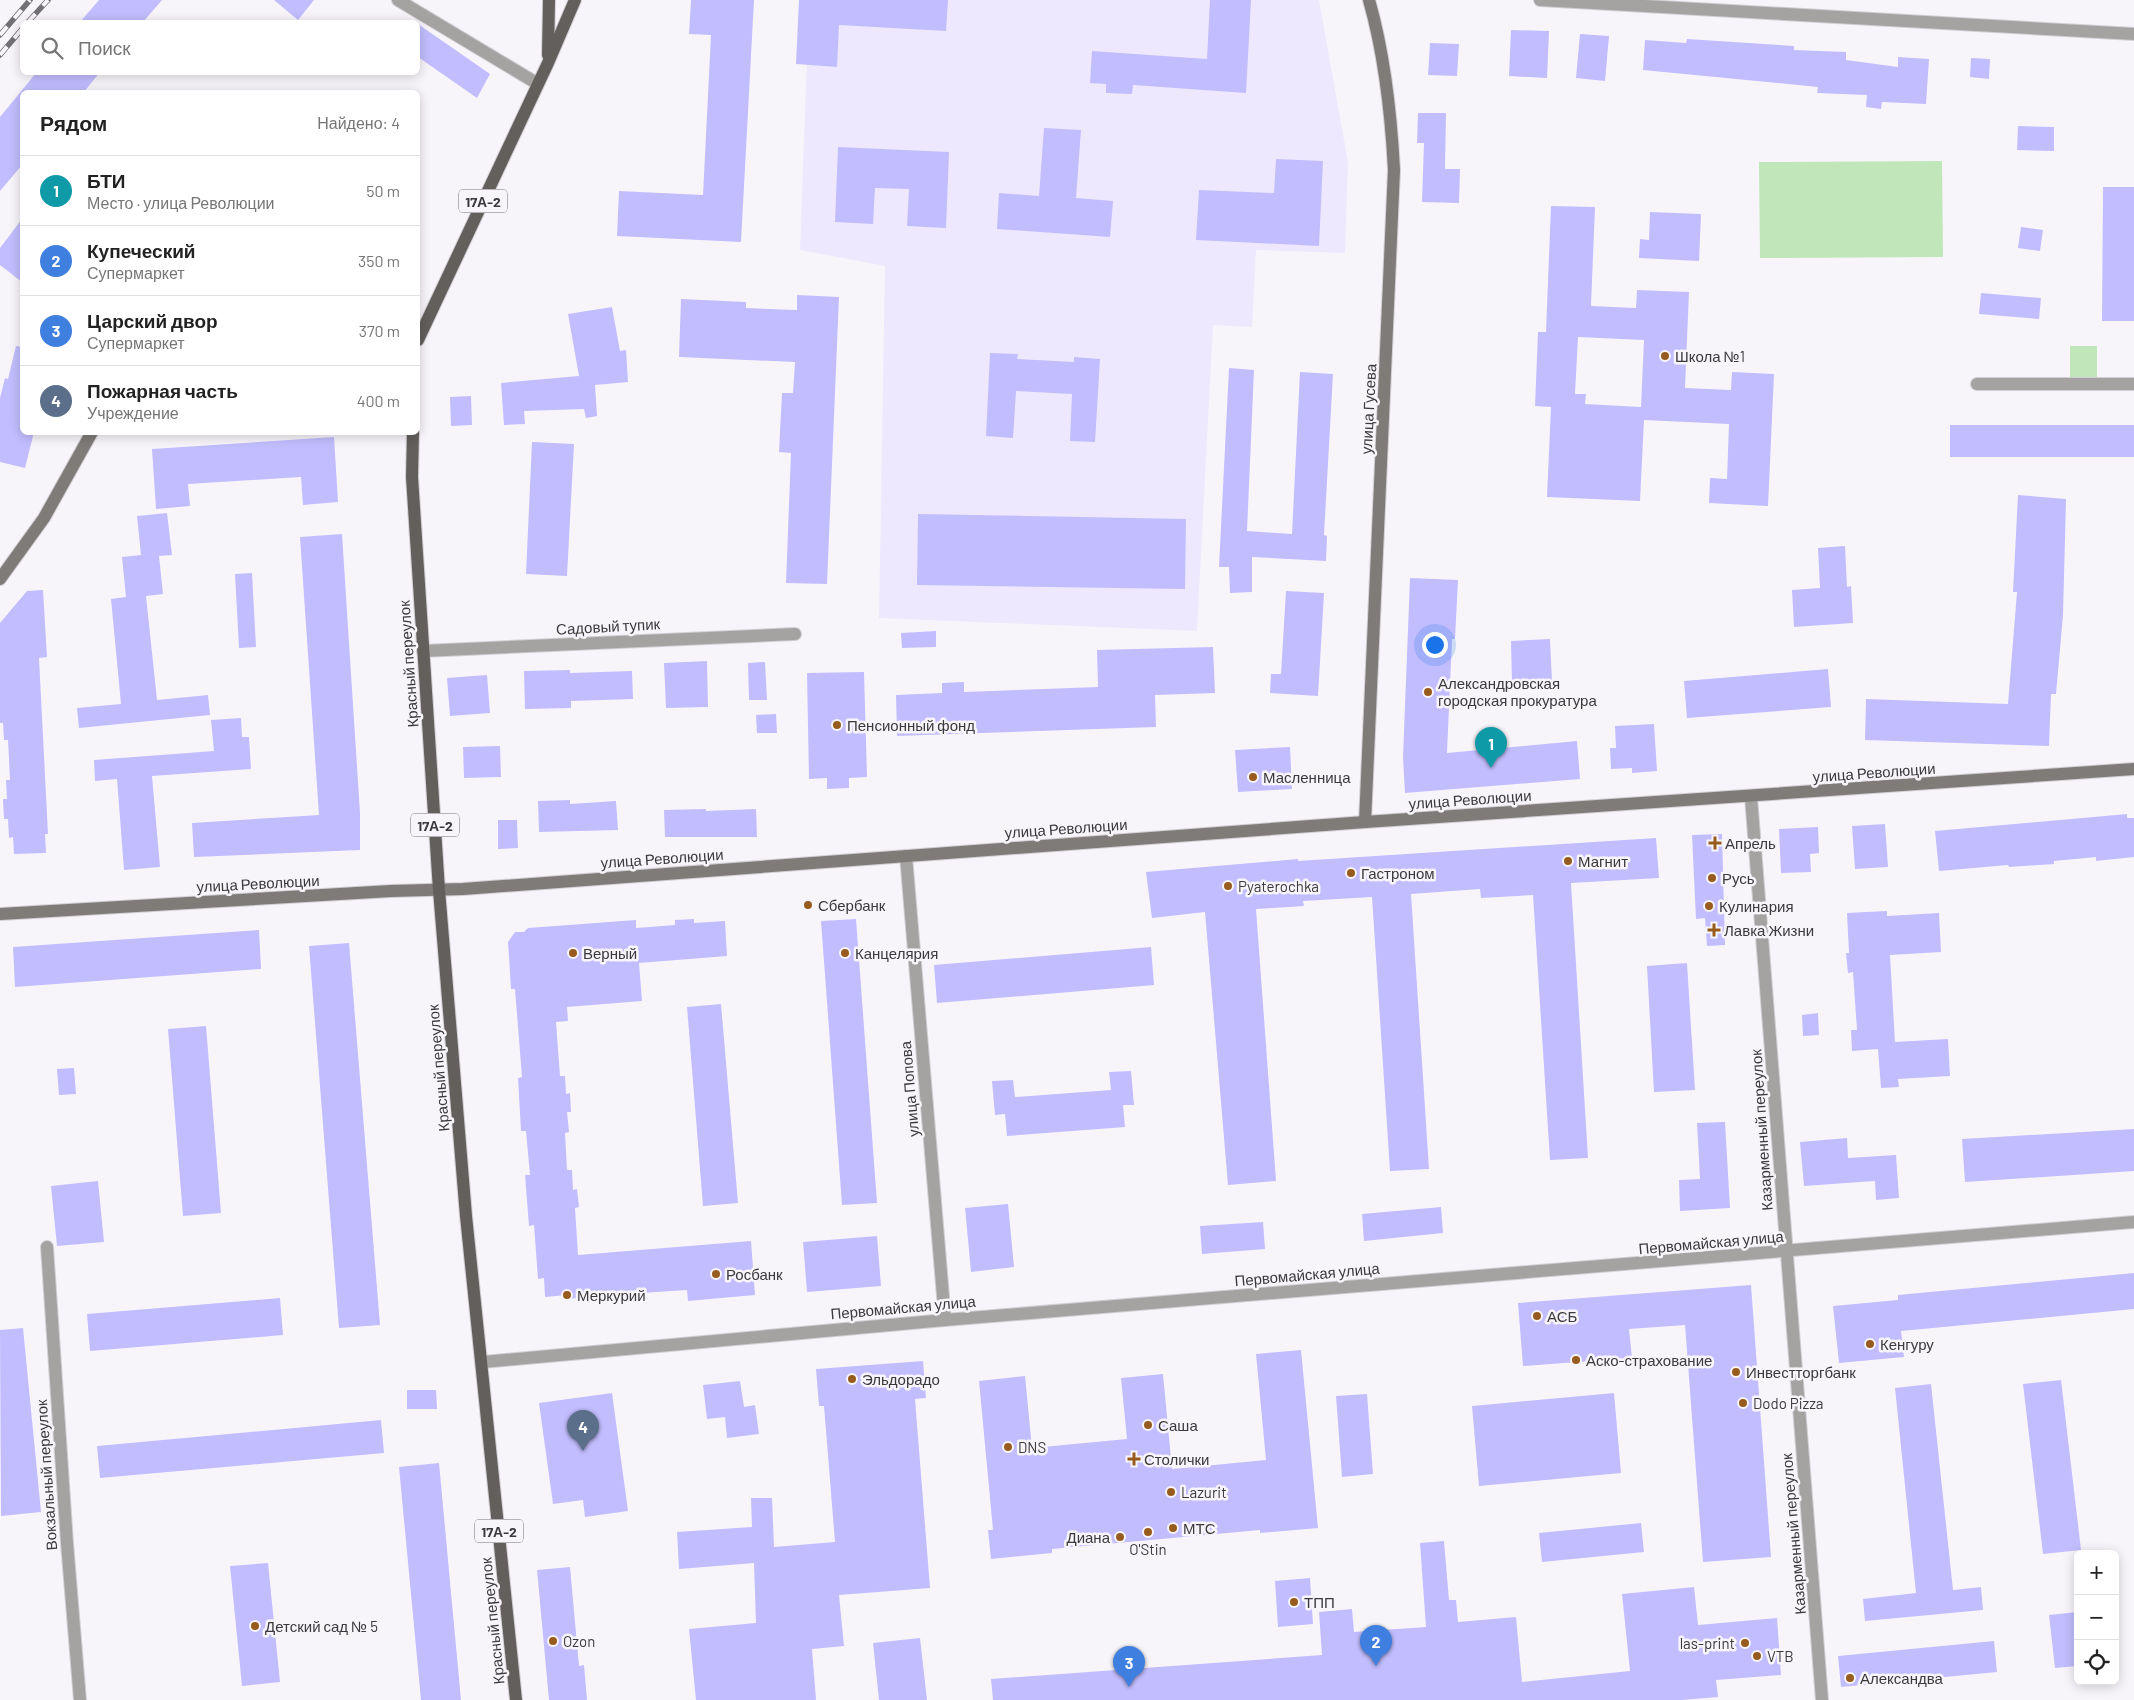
<!DOCTYPE html>
<html lang="ru">
<meta charset="utf-8">
<style>
body{margin:0;font-family:Barlow,sans-serif;background:#f2f2f2;color:#222}
.controls{position:absolute;right:15px;bottom:15px;display:grid;overflow:hidden;border-radius:8px;box-shadow:0 2px 12px #0003}
.controls button{width:45px;height:45px;display:grid;place-items:center;padding:0;border:0;border-bottom:1px solid #e0e0e0;background:#fff;color:#222;font:25px sans-serif}
.you{position:absolute;left:1434px;top:644px;width:18px;height:18px;margin:-12px;border:4px solid #fff;border-radius:50%;background:#1a73e8;box-shadow:0 0 0 8px #1a73e833}
.badge{display:grid;place-items:center;width:32px;height:32px;border-radius:50%;background:#7c3aed;color:#fff;font-size:16px;font-weight:700}
.pin{position:absolute;translate:-50% -41px;filter:drop-shadow(0 1px 2px #0008)}
.pin::after{content:'';position:absolute;top:26px;width:18px;height:15px;background:inherit;clip-path:polygon(0 0,100% 0,50% 100%)}
.list{margin:0;padding:0;list-style:none}
h2{display:flex;justify-content:space-between;align-items:center;height:65px;margin:0;padding:0 20px;font-size:21px}
h2 small{font-size:16px;font-weight:400;color:#767676}
.list li{display:grid;grid-template-columns:32px 1fr auto;gap:15px;align-items:center;box-sizing:border-box;height:70px;padding:0 20px;border-top:1px solid #e0e0e0}
.list b{display:block;font-size:19px;white-space:nowrap}
.list p{margin:0;font-size:16px;white-space:nowrap;color:#767676}
.list em{font-size:16px;font-style:normal;color:#767676}
.icon{flex:none;width:28px;height:28px;fill:none;stroke:currentColor;stroke-width:2;stroke-linecap:round;stroke-linejoin:round}
.map{position:relative;flex:none;width:2134px;height:1700px;overflow:hidden}
.search{position:absolute;background:#fff;box-shadow:0 2px 12px #0003;left:20px;top:20px;width:400px;height:55px;display:flex;align-items:center;gap:12px;box-sizing:border-box;padding:0 18px;border-radius:8px;color:#767676;font-size:19px}
.panel{position:absolute;background:#fff;box-shadow:0 2px 12px #0003;left:20px;top:90px;width:400px;height:345px;border-radius:8px}
.map>svg:first-child{display:block}
.medical{fill:#eee8fe}
.green{fill:#c0e6b9}
.building{fill:#c2bdfe;fill-rule:evenodd}
.lines{fill:none;stroke-linecap:round;stroke-linejoin:round}
.street-casing{stroke:#d2cfd4;stroke-width:14}
.secondary-casing{stroke:#d2cfd4;stroke-width:14}
.primary-casing{stroke:#d2cfd4;stroke-width:14}
.street{stroke:#a5a3a2;stroke-width:12}
.secondary{stroke:#7f7b79;stroke-width:12}
.primary{stroke:#635f5d;stroke-width:12}
.rail-casing{stroke:#727073;stroke-width:5.5}
.rail{stroke:#f8f5fa;stroke-width:4;stroke-dasharray:11;stroke-linecap:butt}
.poi-dot{fill:#975c1d;stroke:#f8f5fa;stroke-width:2}
.labels{text-anchor:middle;dominant-baseline:central;stroke-width:5;stroke-linejoin:round;paint-order:stroke}
.shield{fill:#f8f5fa;stroke:#737174;stroke-width:1}
.shield-label{font-size:14px;font-weight:bold;fill:#3a393b}
.poi-label{font-size:15px;fill:#3a393b;stroke:#f8f5fa;text-anchor:start}
.street-label{font-size:15px;fill:#3a393b;stroke:#f8f5fa}
</style>
<div class="map">
<svg width="2134" height="1700" viewBox="0 0 2134 1700">
<rect width="100%" height="100%" fill="#f8f5fa"/>
<!-- medical -->
<path class="medical" d="M809 0H1319L1348 162 1345 253 1256 250 1252 327 1213 325 1197 631 879 618 885 266 800 250Z"/>
<!-- green -->
<g class="green">
<path d="M1942 161 1943 257 1760 258 1759 162Z"/>
<rect x="2070" y="346" width="27" height="31"/>
</g>
<!-- building -->
<g class="building">
<path d="M99 0H162L143 22H80Z"/>
<path d="M274 0H314L298 20Z"/>
<path d="M691 0H754L741 242 617 236 619 191 703 195 711 35 689 34Z"/>
<path d="M799 0H948L946 31 839 25 837 67 796 64Z"/>
<path d="M1210 0H1251L1246 93 1133 85 1132 94 1106 93V84L1090 83 1092 51 1207 59Z"/>
<path d="M418 24 490 74 477 98 418 57Z"/>
<path d="M1511 30 1549 31 1547 78 1509 76Z"/>
<path d="M1580 34 1609 36 1605 81 1576 78Z"/>
<path d="M1687 39 1794 46V50L1846 52V60L1898 67V57L1929 59 1926 104 1882 102 1881 109 1866 107 1867 95 1817 93 1818 87 1643 70 1645 40 1686 43Z"/>
<path d="M1430 43 1459 44 1457 76 1428 75Z"/>
<path d="M1971 58 1990 59 1989 79 1970 77Z"/>
<path d="M37 72H100L84 92H22V165L0 191V117Z"/>
<path d="M1418 113H1446L1445 169H1460L1459 203 1422 202 1424 143H1417Z"/>
<path d="M2018 126 2054 127V151L2017 150Z"/>
<path d="M1044 128 1081 130 1076 198 1113 201 1110 237 997 229 999 193 1039 196Z"/>
<path d="M838 147 949 152 946 228 907 226 909 189 875 188 873 224 835 222Z"/>
<path d="M1276 159 1323 161 1319 246 1196 240 1199 190 1274 193Z"/>
<path d="M2103 187H2134V321H2102Z"/>
<path d="M1551 206 1595 207 1591 306 1636 308 1637 290 1689 292 1685 388 1731 390 1732 372 1774 374 1768 506 1709 503 1710 478 1727 479 1729 424 1644 420 1640 501 1547 497 1551 407 1535 406 1538 332H1546ZM1578 337 1644 340 1641 407 1585 404 1586 394H1575Z"/>
<path d="M1650 212 1701 214 1699 261 1639 258 1640 239 1649 240Z"/>
<path d="M22 219V282L0 265V248Z"/>
<path d="M2021 227 2043 230 2040 251 2018 248Z"/>
<path d="M1981 293 2041 298 2039 319 1979 314Z"/>
<path d="M797 295 839 297 827 584 786 583 791 453 779 452 782 393H793L795 362 679 357 681 299 746 302V308L797 310Z"/>
<path d="M612 307 620 351 626 350 628 382 595 385 597 416 586 418 584 409 524 411 525 424 504 425 501 383 579 376 568 314Z"/>
<path d="M16 346 22 347V432H34L25 468 0 462V398L5 378 8 379Z"/>
<path d="M990 353 1018 354 1017 359 1074 362V357L1100 359 1095 442 1070 441 1072 394 1016 391 1013 438 986 436Z"/>
<path d="M1229 368 1254 370 1247 531 1292 534 1300 372 1333 374 1324 535 1327 536 1326 561 1252 557V592L1230 593 1229 567H1219Z"/>
<path d="M471 396 472 425 451 426 450 397Z"/>
<rect x="1950" y="425" width="184" height="32"/>
<path d="M334 437 338 502 303 505 301 477 188 484 190 506 156 509 152 449Z"/>
<path d="M532 442 574 444 567 576 526 574Z"/>
<path d="M2018 495 2066 499 2063 615 2056 694H2051L2049 746 1865 740 1866 699 2008 704 2017 592H2013Z"/>
<path d="M167 513 172 555 159 556 163 594 146 596 157 700 208 695 210 715 79 728 77 708 121 704 111 599 126 597 122 557 141 555 137 516Z"/>
<path d="M918 514 1186 519 1185 589 917 585Z"/>
<path d="M342 534 360 813V850L194 857 192 823 319 815 300 537Z"/>
<path d="M1845 546 1847 587 1851 586 1853 623 1794 627 1792 590 1820 588 1818 548Z"/>
<path d="M252 573 256 647 239 648 235 574Z"/>
<path d="M1410 578 1458 580 1455 639H1452L1447 753 1577 741 1580 779 1405 793 1403 757Z"/>
<path d="M43 590 47 657 39 658 48 834H45L46 853 14 854 13 837 9 838 8 819H4L3 799H7L6 780H10L8 740H4L3 723H0V623L27 591Z"/>
<path d="M1286 591 1324 593 1318 696 1270 693 1271 674H1281Z"/>
<path d="M936 631V647L902 648 901 633Z"/>
<path d="M1550 639 1552 682 1512 683 1511 641Z"/>
<path d="M1213 647 1215 693 1155 695 1156 727 897 736 896 695 942 693V683L964 682V692L1098 687 1097 650Z"/>
<path d="M707 661 708 707 666 708 664 663Z"/>
<path d="M765 662 767 700H749L748 663Z"/>
<path d="M1828 669 1831 707 1687 718 1684 681Z"/>
<path d="M570 670V673L632 671 633 699 571 701V708L525 709 524 671Z"/>
<path d="M864 672 867 777 849 778V788L827 789V778L809 779 807 673Z"/>
<path d="M487 675 490 713 450 716 447 678Z"/>
<path d="M776 714 777 733H757L756 715Z"/>
<path d="M241 718 242 737H249L251 769 152 776 160 867 124 870 117 779 95 781 94 760 214 751 211 720Z"/>
<path d="M1654 724 1657 771 1632 773V768L1611 769 1610 748H1616L1615 726Z"/>
<path d="M500 746 501 777 464 778 463 747Z"/>
<path d="M1290 747 1292 789 1238 792 1235 750Z"/>
<path d="M570 800V804L616 801 618 830 539 832 538 801Z"/>
<path d="M706 809V811L756 809 757 837H665L664 810Z"/>
<path d="M2127 814V818H2134V857L2096 861V857L2054 861V864L2009 867 2008 865 1939 871 1935 831Z"/>
<path d="M498 820H517L518 848 498 849Z"/>
<path d="M1885 824 1888 867 1855 869 1852 826Z"/>
<path d="M1818 827 1819 853 1810 854 1811 872 1781 873 1779 829Z"/>
<path d="M1722 834 1725 945 1707 946 1705 918 1696 919 1692 835Z"/>
<path d="M1656 838 1659 878 1571 883 1588 1158 1550 1160 1533 895 1481 898 1480 889 1411 894 1429 1169 1390 1171 1372 897 1303 901 1304 906 1256 909 1276 1181 1228 1185 1205 912 1152 918 1146 872 1298 859V861Z"/>
<path d="M1887 911V916L1939 913 1941 952 1890 955 1895 1042 1948 1039 1950 1076 1898 1079 1899 1087 1881 1088 1878 1049 1852 1051 1851 1030H1857L1853 972 1848 973 1846 953H1849L1847 913Z"/>
<path d="M694 919V923L725 921 727 956 639 963 642 1001 567 1007 568 1021 556 1022 560 1076H565L566 1094 570 1093 571 1112H567L569 1132 565 1133 567 1170H572L573 1190 577 1189 579 1207 575 1208 578 1255 751 1241 755 1295 688 1301 687 1290 641 1293V1290L584 1294 585 1297 568 1299 567 1295 545 1297 544 1278 538 1279 534 1225 529 1226 525 1175H530L526 1131H521L518 1078 522 1077 515 989H511L508 942 515 932H524L528 928 636 920V928L675 925V920Z"/>
<path d="M856 919 877 1203 842 1205 821 921Z"/>
<path d="M259 930 261 969 15 987 13 947Z"/>
<path d="M349 943 380 1325 339 1328 309 946Z"/>
<path d="M1151 947 1154 985 937 1003 934 965Z"/>
<path d="M1687 963 1695 1090 1654 1092 1647 966Z"/>
<path d="M721 1004 738 1203 703 1206 687 1007Z"/>
<path d="M1818 1013 1819 1035 1803 1036 1802 1015Z"/>
<path d="M206 1026 221 1213 183 1216 168 1029Z"/>
<path d="M74 1068 76 1094 59 1095 57 1069Z"/>
<path d="M1131 1071 1134 1105H1123L1125 1127 1007 1136 1005 1114 995 1115 992 1081 1013 1080 1015 1097 1111 1090 1109 1072Z"/>
<path d="M1725 1122 1730 1208 1680 1211 1679 1180 1700 1179 1697 1123Z"/>
<path d="M2134 1129V1171L1965 1182 1962 1139Z"/>
<path d="M1847 1138 1848 1158 1896 1155 1899 1198 1876 1200 1875 1181 1804 1186 1800 1142Z"/>
<path d="M98 1181 104 1242 57 1246 51 1186Z"/>
<path d="M1008 1204 1014 1267 971 1272 965 1208Z"/>
<path d="M1441 1207 1443 1233 1364 1241 1362 1214Z"/>
<path d="M1263 1222 1265 1249 1202 1254 1200 1226Z"/>
<path d="M877 1236 881 1286 807 1292 803 1242Z"/>
<path d="M2134 1273V1309L1901 1331 1904 1357 1839 1363 1833 1306 1898 1300V1295Z"/>
<path d="M1751 1285 1771 1557 1703 1562 1685 1325 1629 1329 1632 1358 1523 1366 1518 1303Z"/>
<path d="M280 1298 283 1335 90 1351 87 1314Z"/>
<path d="M23 1328 41 1512 1 1516 0 1330Z"/>
<path d="M1301 1350 1318 1528 1260 1533V1530L1052 1549V1553L991 1559 988 1530H993L979 1381 1025 1376 1032 1448 1127 1439 1121 1378 1163 1374 1172 1469 1266 1460 1256 1354Z"/>
<path d="M923 1361 926 1398 915 1399 930 1588 839 1595 844 1646 812 1649 816 1700H696L689 1629 756 1623 754 1563 679 1569 677 1532 752 1527 751 1498H772L774 1547 835 1542 824 1406H819L816 1369Z"/>
<path d="M2061 1380 2081 1550 2043 1554 2023 1384Z"/>
<path d="M740 1381 744 1407 755 1405 759 1434 727 1438 725 1417 707 1419 703 1385Z"/>
<path d="M1931 1384 1953 1590 1981 1587 1983 1610 1865 1621 1863 1599 1916 1593 1895 1388Z"/>
<path d="M407 1390H436L437 1409H407Z"/>
<path d="M612 1393 628 1511 585 1517 583 1500 553 1504 539 1403Z"/>
<path d="M1614 1393 1621 1473 1479 1486 1472 1406Z"/>
<path d="M1367 1394 1373 1474 1342 1477 1336 1396Z"/>
<path d="M381 1420 384 1453 100 1478 97 1446Z"/>
<path d="M439 1463 461 1700H421L399 1467Z"/>
<path d="M1641 1523 1644 1552 1542 1562 1539 1533Z"/>
<path d="M1444 1541 1449 1600H1456L1458 1622 1516 1617 1522 1682 1630 1671 1622 1594 1694 1587 1698 1625 1777 1618 1781 1675 1716 1680 1718 1697 1682 1700H993L991 1679 1322 1655 1319 1612 1352 1609 1354 1632 1426 1627 1420 1543Z"/>
<path d="M268 1563 280 1682 242 1686 230 1566Z"/>
<path d="M570 1567 579 1666 584 1665 587 1700H549L537 1570Z"/>
<path d="M1310 1578 1313 1624 1278 1627 1275 1581Z"/>
<path d="M2078 1612V1666L2055 1668 2049 1615Z"/>
<path d="M920 1638 927 1700H879L873 1643Z"/>
<path d="M1994 1641 1997 1672 1841 1687 1838 1656Z"/>
</g>
<g class="lines">
<defs>
<g id="street">
<path d="M398 0 538 84"/>
<path d="M1540 0 2134 34"/>
<path d="M1977 384H2134"/>
<path d="M423 651 795 634"/>
<path d="M1751 797 1822 1700"/>
<path d="M906 856 945 1320"/>
<path d="M47 1247 67 1543 80 1700"/>
<path d="M483 1362 945 1320 2134 1222"/>
</g>
<g id="secondary">
<path d="M0 579 44 518 92 432"/>
<path d="M1365 822 1394 170C1391 112 1385 56 1369 0"/>
<path d="M0 914 391 891 463 889 1365 822 2134 769"/>
</g>
<g id="primary">
<path d="M548 55 549 0"/>
<path d="M418 340 548 63 575 0"/>
<path d="M413 432 412 477 439 890 466 1216 516 1700"/>
</g>
</defs>
<!-- street casing -->
<use href="#street" class="street-casing"/>
<!-- secondary casing -->
<use href="#secondary" class="secondary-casing"/>
<!-- primary casing -->
<use href="#primary" class="primary-casing"/>
<!-- street -->
<use href="#street" class="street"/>
<!-- secondary -->
<use href="#secondary" class="secondary"/>
<!-- primary -->
<use href="#primary" class="primary"/>
<defs>
<g id="rail">
<path d="M28 22 48 0"/>
<path d="M0 35 30 0"/>
<path d="M0 55 22 29"/>
</g>
</defs>
<!-- rail casing -->
<use href="#rail" class="rail-casing"/>
<!-- rail -->
<use href="#rail" class="rail"/>
</g>
<!-- markers -->
<g class="poi-dot">
<circle cx="1665" cy="356" r="5"/>
<circle cx="1428" cy="692" r="5"/>
<circle cx="837" cy="725" r="5"/>
<circle cx="1253" cy="777" r="5"/>
<path d="M1712.5 835.5h5v5h5v5h-5v5h-5v-5h-5v-5h5z"/>
<circle cx="1568" cy="861" r="5"/>
<circle cx="1351" cy="873" r="5"/>
<circle cx="1712" cy="878" r="5"/>
<circle cx="1228" cy="886" r="5"/>
<circle cx="808" cy="905" r="5"/>
<circle cx="1709" cy="906" r="5"/>
<path d="M1711.5 922.5h5v5h5v5h-5v5h-5v-5h-5v-5h5z"/>
<circle cx="573" cy="953" r="5"/>
<circle cx="845" cy="953" r="5"/>
<circle cx="716" cy="1274" r="5"/>
<circle cx="567" cy="1295" r="5"/>
<circle cx="1537" cy="1316" r="5"/>
<circle cx="1870" cy="1344" r="5"/>
<circle cx="1576" cy="1360" r="5"/>
<circle cx="1736" cy="1372" r="5"/>
<circle cx="852" cy="1379" r="5"/>
<circle cx="1743" cy="1403" r="5"/>
<circle cx="1148" cy="1425" r="5"/>
<circle cx="1008" cy="1447" r="5"/>
<path d="M1131.5 1451.5h5v5h5v5h-5v5h-5v-5h-5v-5h5z"/>
<circle cx="1171" cy="1492" r="5"/>
<circle cx="1173" cy="1528" r="5"/>
<circle cx="1148" cy="1532" r="5"/>
<circle cx="1120" cy="1537" r="5"/>
<circle cx="1294" cy="1602" r="5"/>
<circle cx="255" cy="1626" r="5"/>
<circle cx="553" cy="1641" r="5"/>
<circle cx="1745" cy="1643" r="5"/>
<circle cx="1757" cy="1656" r="5"/>
<circle cx="1850" cy="1678" r="5"/>
</g>
<g class="labels">
<!-- shield labels -->
<g class="shield">
<rect x="459" y="189.5" width="48" height="23" rx="4"/>
<rect x="411" y="813.5" width="48" height="23" rx="4"/>
<rect x="475" y="1519.5" width="48" height="23" rx="4"/>
</g>
<g class="shield-label">
<text x="483" y="201">17А-2</text>
<text x="435" y="825">17А-2</text>
<text x="499" y="1531">17А-2</text>
</g>
<!-- poi labels -->
<g class="poi-label">
<text x="1675" y="356">Школа №1</text>
<text x="1438" y="683">Александровская<tspan x="1438" dy="17">городская прокуратура</tspan></text>
<text x="847" y="725">Пенсионный фонд</text>
<text x="1263" y="777">Масленница</text>
<text x="1725" y="843">Апрель</text>
<text x="1578" y="861">Магнит</text>
<text x="1361" y="873">Гастроном</text>
<text x="1722" y="878">Русь</text>
<text x="1238" y="886">Pyaterochka</text>
<text x="818" y="905">Сбербанк</text>
<text x="1719" y="906">Кулинария</text>
<text x="1724" y="930">Лавка Жизни</text>
<text x="583" y="953">Верный</text>
<text x="855" y="953">Канцелярия</text>
<text x="726" y="1274">Росбанк</text>
<text x="577" y="1295">Меркурий</text>
<text x="1547" y="1316">АСБ</text>
<text x="1880" y="1344">Кенгуру</text>
<text x="1586" y="1360">Аско-страхование</text>
<text x="1746" y="1372">Инвестторгбанк</text>
<text x="862" y="1379">Эльдорадо</text>
<text x="1753" y="1403">Dodo Pizza</text>
<text x="1158" y="1425">Саша</text>
<text x="1018" y="1447">DNS</text>
<text x="1144" y="1459">Столички</text>
<text x="1181" y="1492">Lazurit</text>
<text x="1183" y="1528">МТС</text>
<text x="1110" y="1537" text-anchor="end">Диана</text>
<text x="1148" y="1549" text-anchor="middle">O'Stin</text>
<text x="1304" y="1602">ТПП</text>
<text x="265" y="1626">Детский сад № 5</text>
<text x="563" y="1641">Ozon</text>
<text x="1735" y="1643" text-anchor="end">las-print</text>
<text x="1767" y="1656">VTB</text>
<text x="1860" y="1678">Александва</text>
</g>
<!-- street labels -->
<g class="street-label">
<text transform="translate(1368 409) rotate(-87)">улица Гусева</text>
<text transform="translate(608 626) rotate(-3)">Садовый тупик</text>
<text transform="translate(408 664) rotate(-94)">Красный переулок</text>
<text transform="translate(1874 772) rotate(-4)">улица Революции</text>
<text transform="translate(1470 799) rotate(-4)">улица Революции</text>
<text transform="translate(1066 828) rotate(-4)">улица Революции</text>
<text transform="translate(662 858) rotate(-4)">улица Революции</text>
<text transform="translate(258 883) rotate(-3)">улица Революции</text>
<text transform="translate(438 1068) rotate(-95)">Красный переулок</text>
<text transform="translate(909 1089) rotate(-95)">улица Попова</text>
<text transform="translate(1761 1130) rotate(-94)">Казарменный переулок</text>
<text transform="translate(1711 1242) rotate(-5)">Первомайская улица</text>
<text transform="translate(1307 1274) rotate(-5)">Первомайская улица</text>
<text transform="translate(903 1307) rotate(-5)">Первомайская улица</text>
<text transform="translate(46 1475) rotate(-94)">Вокзальный переулок</text>
<text transform="translate(1793 1534) rotate(-95)">Казарменный переулок</text>
<text transform="translate(492 1621) rotate(-96)">Красный переулок</text>
</g>
</g>
</svg>
<div class="controls">
<button>+</button>
<button>−</button>
<button><svg class="icon" aria-label="locate" viewBox="0 0 24 24"><circle cx="12" cy="12" r="6"/><path d="M12 2v4M12 18v4M2 12h4M18 12h4"/></svg></button>
</div>
<div class="you"></div>
<div class="pin badge" style="left:1491px;top:768px;background:#0f9aa8">1</div>
<div class="pin badge" style="left:1376px;top:1666px;background:#3f7fe0">2</div>
<div class="pin badge" style="left:1129px;top:1687px;background:#3f7fe0">3</div>
<div class="pin badge" style="left:583px;top:1451px;background:#5c6f8a">4</div>
<div class="search"><svg class="icon" aria-label="search" viewBox="0 0 24 24"><circle cx="10" cy="10" r="6"/><path d="M15 15l6 6"/></svg>Поиск</div>
<section class="panel">
<h2>Рядом<small>Найдено: 4</small></h2>
<ul class="list">
<li><span class="badge" style="background:#0f9aa8">1</span><div><b>БТИ</b><p>Место · улица Революции</p></div><em>50 m</em></li>
<li><span class="badge" style="background:#3f7fe0">2</span><div><b>Купеческий</b><p>Супермаркет</p></div><em>350 m</em></li>
<li><span class="badge" style="background:#3f7fe0">3</span><div><b>Царский двор</b><p>Супермаркет</p></div><em>370 m</em></li>
<li><span class="badge" style="background:#5c6f8a">4</span><div><b>Пожарная часть</b><p>Учреждение</p></div><em>400 m</em></li>
</ul>
</section>
</div>
